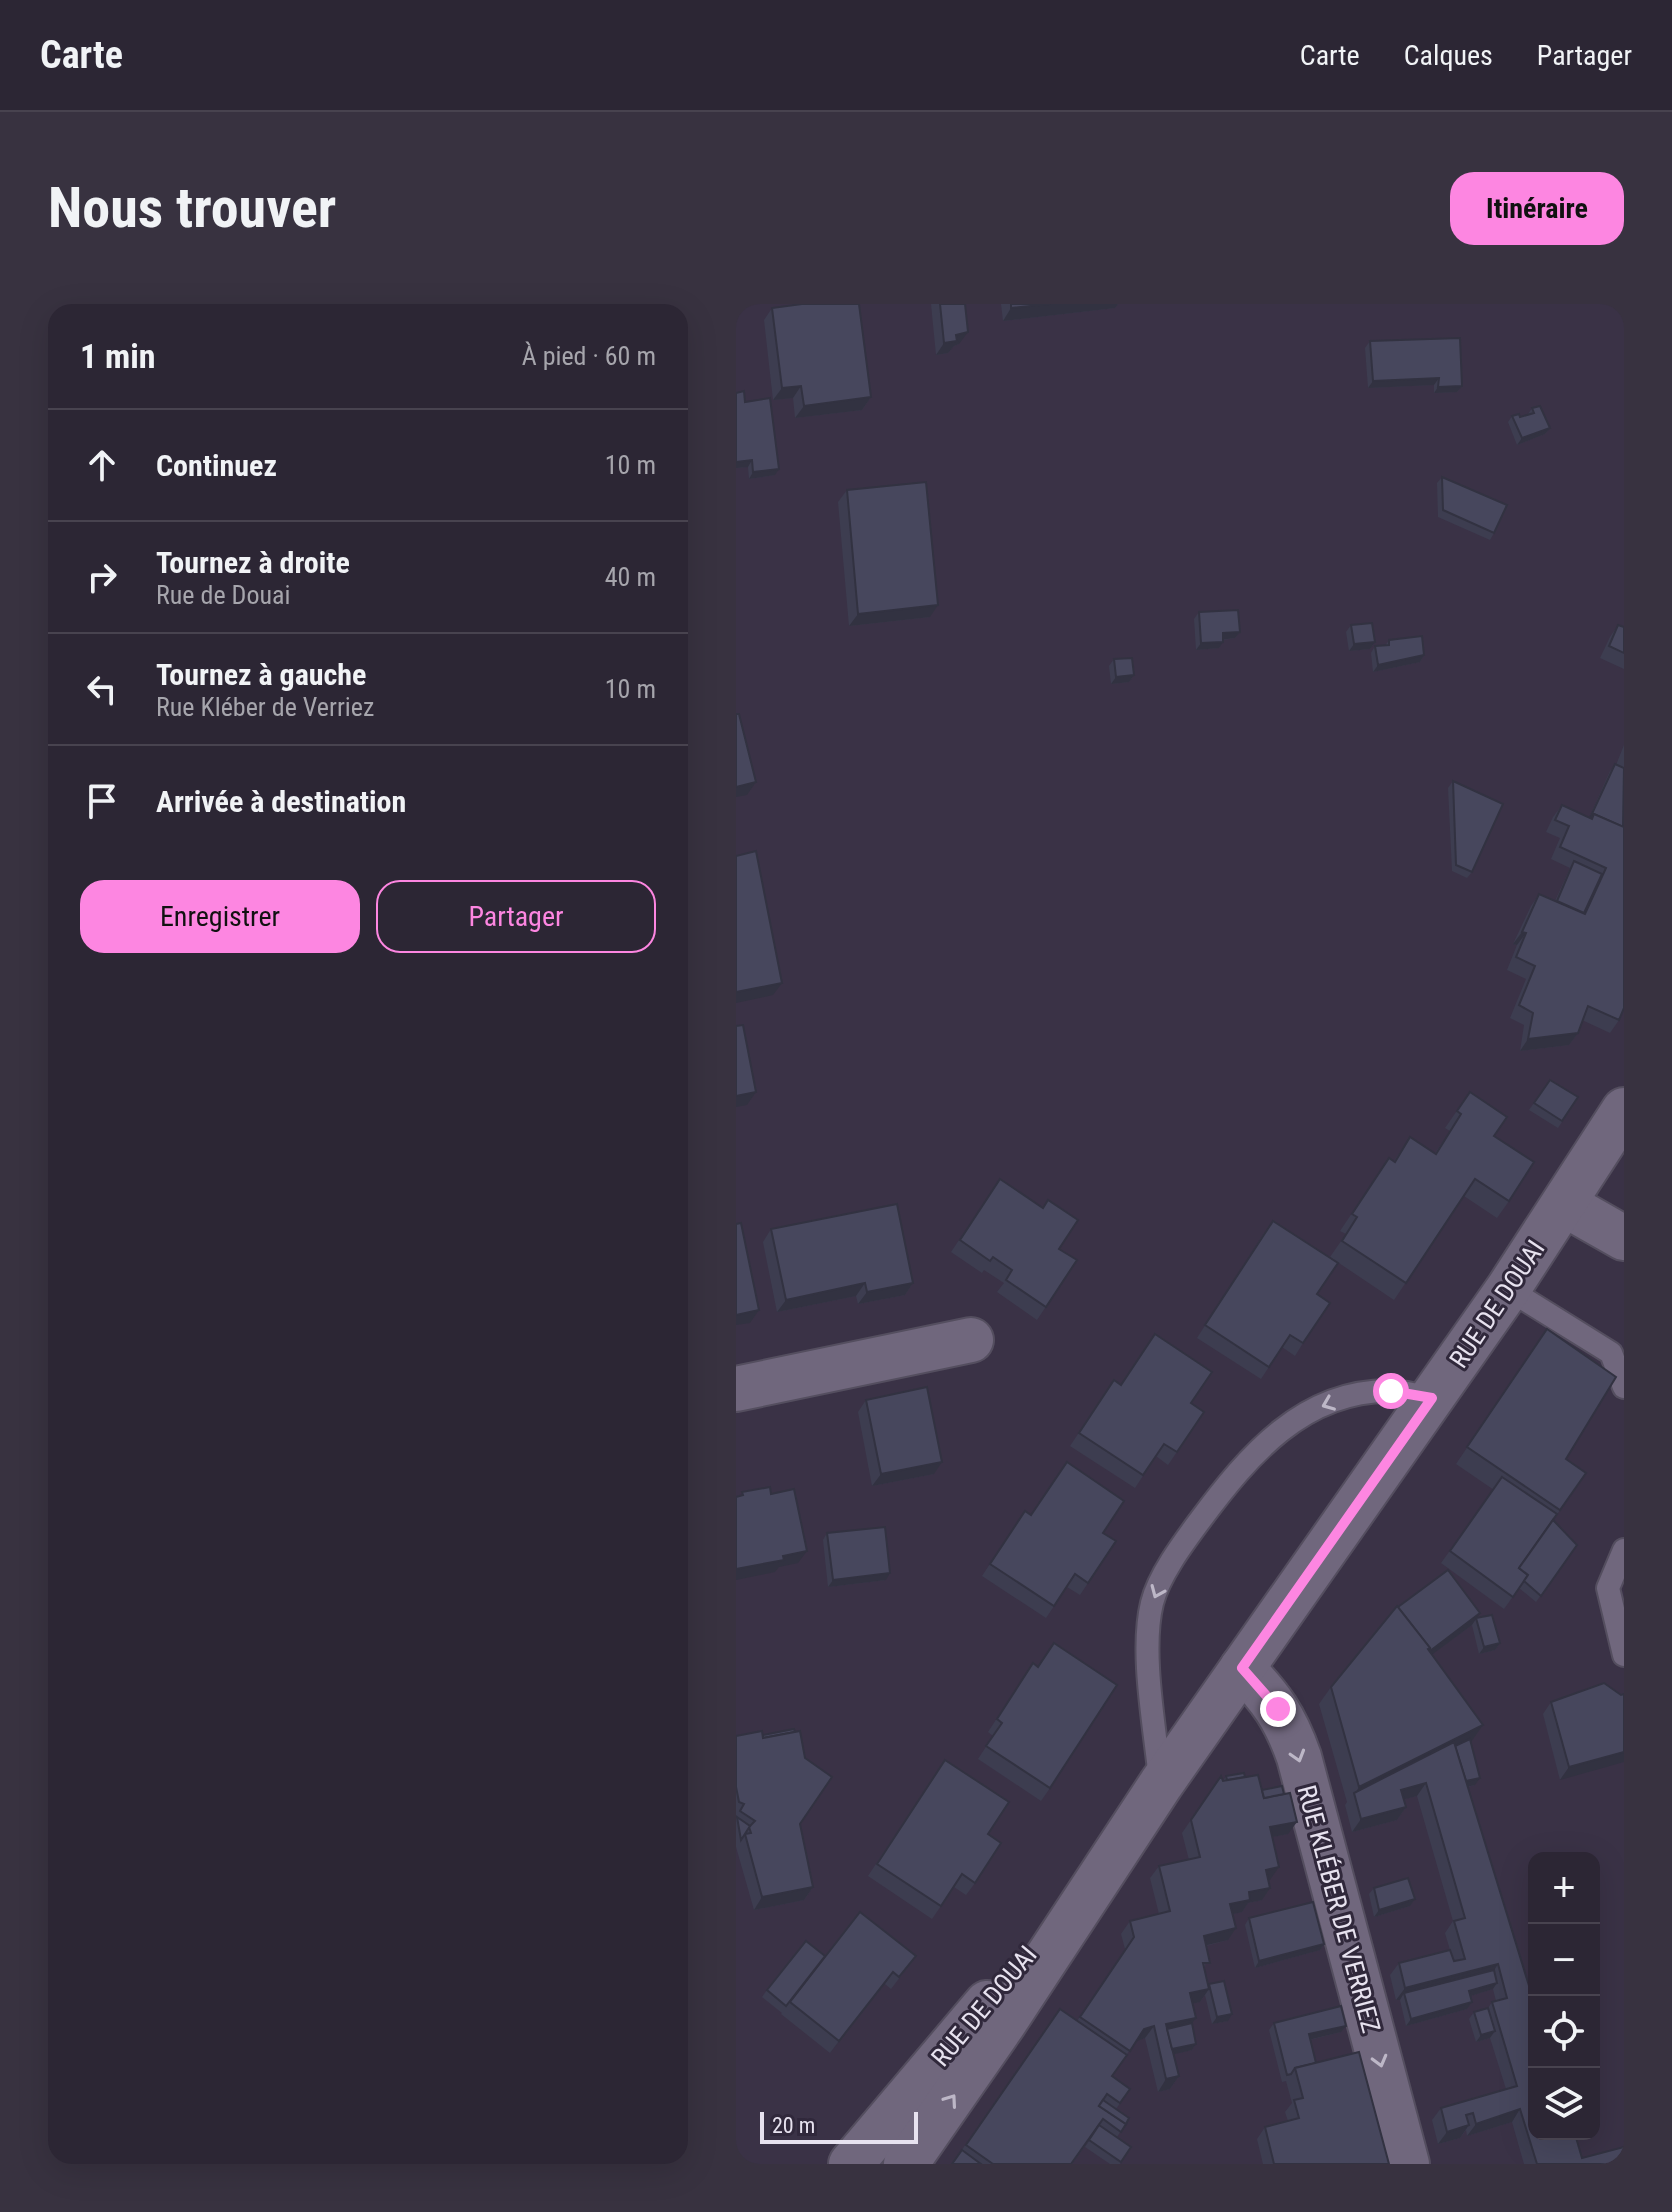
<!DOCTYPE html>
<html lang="fr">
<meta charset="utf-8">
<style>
body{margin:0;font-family:"Roboto Condensed",sans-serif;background:#383240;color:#f1f3f6}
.controls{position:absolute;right:24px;bottom:24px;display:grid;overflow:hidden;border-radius:16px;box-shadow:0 8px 32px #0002}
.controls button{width:72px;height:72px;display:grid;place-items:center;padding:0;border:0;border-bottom:2px solid #48434f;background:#2c2634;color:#f1f3f6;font:40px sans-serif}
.scale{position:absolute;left:24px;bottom:20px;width:158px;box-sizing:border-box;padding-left:8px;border:4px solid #e7e2ef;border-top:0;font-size:22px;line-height:28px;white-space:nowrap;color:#e7e2ef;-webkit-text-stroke:6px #30283b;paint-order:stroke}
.stop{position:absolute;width:24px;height:24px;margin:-18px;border:6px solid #fd86e1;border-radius:50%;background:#fff}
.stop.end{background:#fd86e1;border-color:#fff;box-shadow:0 2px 8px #0008}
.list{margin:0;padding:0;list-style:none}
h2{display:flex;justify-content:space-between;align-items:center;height:104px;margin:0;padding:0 32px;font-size:34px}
h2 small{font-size:26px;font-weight:400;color:#a6a5ac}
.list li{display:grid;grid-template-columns:52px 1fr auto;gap:24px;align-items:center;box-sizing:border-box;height:112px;padding:0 32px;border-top:2px solid #48434f}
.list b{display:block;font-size:30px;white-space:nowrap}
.list p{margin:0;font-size:26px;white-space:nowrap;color:#a6a5ac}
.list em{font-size:26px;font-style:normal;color:#a6a5ac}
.actions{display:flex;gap:16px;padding:24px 32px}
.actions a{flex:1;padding:18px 0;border:2px solid #fd86e1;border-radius:24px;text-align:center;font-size:28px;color:#fd86e1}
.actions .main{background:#fd86e1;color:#111}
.icon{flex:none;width:44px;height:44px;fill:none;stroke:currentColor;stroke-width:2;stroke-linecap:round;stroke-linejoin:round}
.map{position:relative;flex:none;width:888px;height:1860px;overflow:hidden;border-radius:24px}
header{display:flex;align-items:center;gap:48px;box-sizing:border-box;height:112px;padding:0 40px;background:#2c2634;border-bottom:2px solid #48434f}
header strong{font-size:38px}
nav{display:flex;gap:44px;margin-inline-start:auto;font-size:28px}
.intro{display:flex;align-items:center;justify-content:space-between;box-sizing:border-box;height:192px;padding:0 48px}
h1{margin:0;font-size:56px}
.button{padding:20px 36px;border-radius:24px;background:#fd86e1;color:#111;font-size:28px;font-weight:700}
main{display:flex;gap:48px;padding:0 48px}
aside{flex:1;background:#2c2634;border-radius:24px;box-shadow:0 8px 32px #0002}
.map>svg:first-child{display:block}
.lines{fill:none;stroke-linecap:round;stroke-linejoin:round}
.service-casing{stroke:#544e5f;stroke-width:26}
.minor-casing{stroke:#544e5f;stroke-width:48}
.tertiary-casing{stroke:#544e5f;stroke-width:48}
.service{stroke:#70677d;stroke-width:22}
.minor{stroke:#70677d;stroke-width:44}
.tertiary{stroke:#70677d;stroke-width:44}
.wall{fill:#3d3d50}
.shaded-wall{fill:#323241}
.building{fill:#47475d;stroke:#323241;stroke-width:2}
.oneway{stroke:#bdb7c7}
.route{stroke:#fd86e1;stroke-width:10}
.labels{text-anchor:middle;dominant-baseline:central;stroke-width:6;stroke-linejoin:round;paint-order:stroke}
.street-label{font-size:26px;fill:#e7e2ef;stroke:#30283b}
</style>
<header>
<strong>Carte</strong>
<nav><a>Carte</a><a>Calques</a><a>Partager</a></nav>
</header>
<div class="intro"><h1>Nous trouver</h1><a class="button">Itinéraire</a></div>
<main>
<aside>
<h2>1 min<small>À pied · 60 m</small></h2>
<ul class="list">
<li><svg class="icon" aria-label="ahead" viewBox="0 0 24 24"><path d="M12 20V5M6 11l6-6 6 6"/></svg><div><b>Continuez</b></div><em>10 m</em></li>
<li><svg class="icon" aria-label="right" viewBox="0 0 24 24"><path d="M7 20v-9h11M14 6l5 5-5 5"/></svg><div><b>Tournez à droite</b><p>Rue de Douai</p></div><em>40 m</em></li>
<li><svg class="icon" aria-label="left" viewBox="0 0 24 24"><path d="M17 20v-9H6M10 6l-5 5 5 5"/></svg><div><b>Tournez à gauche</b><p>Rue Kléber de Verriez</p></div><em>10 m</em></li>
<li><svg class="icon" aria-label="arrive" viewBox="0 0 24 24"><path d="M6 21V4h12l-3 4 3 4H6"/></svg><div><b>Arrivée à destination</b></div></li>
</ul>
<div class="actions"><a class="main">Enregistrer</a><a>Partager</a></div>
</aside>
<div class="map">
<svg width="888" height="1860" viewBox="0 0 888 1860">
<rect width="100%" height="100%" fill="#3a3246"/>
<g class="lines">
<defs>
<g id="service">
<path d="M772 985 875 1049 888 1083"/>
<path d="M888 1246 872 1284 888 1351"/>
<path d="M424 1475C419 1424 404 1348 416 1299 423 1271 448 1238 465 1215 512 1152 567 1086 654 1087 667 1087 682 1092 696 1094"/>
</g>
<g id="minor">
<path d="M828 900 888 934"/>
<path d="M0 1085 235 1036"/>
<path d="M506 1364C535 1394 549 1413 563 1453L671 1860"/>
</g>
<g id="tertiary">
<path d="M115 1860 251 1699"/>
<path d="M170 1860 268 1719 425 1480 772 985 888 806"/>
</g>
</defs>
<!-- service casing -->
<use href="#service" class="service-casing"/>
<!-- minor casing -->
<use href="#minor" class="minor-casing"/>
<!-- tertiary casing -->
<use href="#tertiary" class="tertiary-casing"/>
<!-- service -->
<use href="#service" class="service"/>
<!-- minor -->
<use href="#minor" class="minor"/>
<!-- tertiary -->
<use href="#tertiary" class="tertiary"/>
</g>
<!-- wall -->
<g class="wall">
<path d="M195 0H229L223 40 218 42 212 49 200 51Z"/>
<path d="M265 0H382L379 4 267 17Z"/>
<path d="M36 4 135 93 126 106 59 114 57 94 37 96 28 16Z"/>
<path d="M634 37 726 82 721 88 698 89V81L632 84 629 44Z"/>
<path d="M0 89 9 98 39 171 13 175 12 163 0 164Z"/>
<path d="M796 104 814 124 809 130 781 141 772 118 776 112 784 113 792 110Z"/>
<path d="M706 173 758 229 754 236 702 213 701 179Z"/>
<path d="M111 186 194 313 113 322 102 198Z"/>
<path d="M463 308 504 328 499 334 487 336 483 344 460 346 458 315Z"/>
<path d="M615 321 639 338 634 345 613 347 610 328Z"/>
<path d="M882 321 888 323V365L864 354 874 333Z"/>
<path d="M653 336 688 351 684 358 637 368 635 349 639 342H649Z"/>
<path d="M378 355 398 371 393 378 375 380 373 362Z"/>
<path d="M888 441V704L883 716 874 729 846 716 842 729 833 741 784 747 788 721 774 714 790 675 771 666 781 641 777 640 795 602 803 590 819 597 834 564 815 555 824 534 810 528 817 513 826 501 853 514 874 467 880 461Z"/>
<path d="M717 477 736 568 731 574 716 567 712 484Z"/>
<path d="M814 776 842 793 822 824 793 806Z"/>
<path d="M734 788 758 832 773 897 761 914 728 892 658 996 594 953 610 930 604 927 653 854 658 857 674 833 699 849 714 827 709 824Z"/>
<path d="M264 875 323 945 341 956 301 1016 261 988 268 979 248 966 246 969 215 948Z"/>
<path d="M35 925 177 979 169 991 122 1000 120 992 41 1008 27 938Z"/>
<path d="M528 929 581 990 567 1039 559 1052 546 1043 525 1075 461 1034Z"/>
<path d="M811 1025 830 1155 850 1169 817 1216 841 1241 800 1298 783 1284 768 1305 705 1259 758 1186 720 1160Z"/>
<path d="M378 1076 384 1081 455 1099 468 1108 432 1161 420 1152 399 1184 334 1142Z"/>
<path d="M130 1096 198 1170 136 1182 122 1108Z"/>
<path d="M289 1207 295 1211 367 1229 380 1237 344 1291 331 1283 310 1314 246 1272Z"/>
<path d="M91 1229 150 1276 92 1283 87 1236Z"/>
<path d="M662 1303 744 1309 740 1314 764 1339 759 1346 743 1350 736 1321 696 1350 735 1438 739 1481 732 1483 846 1854 888 1860H788L776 1818 731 1832 730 1826 724 1834 702 1840 696 1816 705 1804 770 1785 754 1734 740 1738 733 1715 738 1708 752 1704 756 1698 760 1697 757 1685 734 1692 731 1705 670 1722 664 1696H660L654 1671 663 1659 714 1646 709 1629 717 1617 681 1492 668 1495 670 1503 661 1516 616 1528 609 1501 611 1498 583 1400 595 1383Z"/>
<path d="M289 1371 314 1484 305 1497 242 1455 257 1432 252 1428Z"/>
<path d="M885 1391 824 1476 807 1410 815 1398Z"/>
<path d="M27 1431 64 1520 77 1583 68 1596 18 1606 0 1543V1432Z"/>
<path d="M209 1456 252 1530 239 1579 230 1591 218 1583 196 1615 132 1572Z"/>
<path d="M485 1472 487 1477 490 1472 509 1473 526 1486 552 1530 536 1533 534 1576H532L526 1596 512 1599 506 1608 497 1610 492 1636 470 1642 469 1666 472 1681 492 1717 476 1720 469 1691 464 1698 456 1699 460 1714 456 1719 460 1740 456 1746 437 1750 443 1772 434 1785 422 1788 409 1734 400 1737 376 1772 394 1785 380 1805 393 1814 381 1833 395 1843 384 1860H374L349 1843 359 1828 336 1860H216L324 1705 341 1717 389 1645 385 1630 394 1617 423 1610 414 1574 423 1562 453 1556 446 1529Z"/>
<path d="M638 1584 674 1602 638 1613 633 1590Z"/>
<path d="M513 1614 588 1640 584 1646 519 1664 509 1621Z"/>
<path d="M89 1652 171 1664 155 1685 149 1680 94 1749 45 1710 46 1709 26 1693 31 1686Z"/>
<path d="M538 1719 605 1728 574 1736 580 1759 653 1860H527L521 1835 529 1823 552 1817 549 1808 556 1799 550 1777 546 1778 533 1726Z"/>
</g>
<!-- shaded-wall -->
<g class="shaded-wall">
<path d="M314 0H382L379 4 267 17 275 4Z"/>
<path d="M232 28 223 40 218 42 212 49 200 51 208 39 220 31Z"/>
<path d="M703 74 698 81 632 84 637 77Z"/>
<path d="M65 82 57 94 37 96 46 84Z"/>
<path d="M726 82 721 88 698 89 702 83Z"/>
<path d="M135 93 126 106 59 114 68 102Z"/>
<path d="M814 124 809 130 781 141 786 134Z"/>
<path d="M16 156 12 163 0 164V158Z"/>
<path d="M43 165 39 171 13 175 17 168Z"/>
<path d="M202 301 194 313 113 322 122 310Z"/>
<path d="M504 328 499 334 483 336 487 329Z"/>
<path d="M487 338 483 344 460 346 465 339Z"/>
<path d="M639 338 634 345 613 347 618 340Z"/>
<path d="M688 351 684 358 637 368 642 361Z"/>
<path d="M398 371 393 378 375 380 380 373Z"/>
<path d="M20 478 11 491 0 493V483Z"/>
<path d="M786 628 790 629 781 641 777 640Z"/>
<path d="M46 679 37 691 0 699V688Z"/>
<path d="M842 729 833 741 784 747 792 735Z"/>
<path d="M20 788 11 801 0 803V792Z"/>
<path d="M129 979 120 992 41 1008 50 996Z"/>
<path d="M177 979 169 991 122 1000 131 988Z"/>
<path d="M23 1006 14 1019 0 1021V1011Z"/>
<path d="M206 1158 198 1170 136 1182 145 1170Z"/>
<path d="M71 1247 62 1259 43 1263 39 1268 0 1276V1265L47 1252Z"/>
<path d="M154 1269 150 1276 92 1283 97 1276Z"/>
<path d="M744 1309 736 1321 682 1361 692 1345Z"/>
<path d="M764 1339 759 1346 743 1350 748 1343Z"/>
<path d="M747 1421 735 1438 618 1491 623 1483Z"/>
<path d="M888 1448V1458L824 1476 833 1463Z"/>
<path d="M744 1474 739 1481 721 1485 725 1479Z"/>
<path d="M690 1479 681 1492 657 1498 665 1486Z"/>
<path d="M670 1503 661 1516 616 1528 625 1515Z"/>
<path d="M561 1518 552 1530 526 1535 534 1523Z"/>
<path d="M543 1563 534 1576 521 1579 530 1566Z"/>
<path d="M77 1583 68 1596 18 1606 26 1593Z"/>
<path d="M534 1584 526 1596 512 1599 506 1608 485 1613 494 1600 513 1588Z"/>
<path d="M679 1595 674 1602 638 1613 643 1606Z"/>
<path d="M500 1624 492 1636 459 1644 468 1632Z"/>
<path d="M588 1640 584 1646 519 1664 523 1657Z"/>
<path d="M762 1660 754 1673 668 1689 664 1696H660L669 1684Z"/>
<path d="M157 1668 149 1680 94 1749 103 1737Z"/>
<path d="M761 1679 757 1685 728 1694 733 1687Z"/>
<path d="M473 1685 464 1698 445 1702 454 1689Z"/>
<path d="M736 1698 731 1705 670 1722 675 1715Z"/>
<path d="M496 1710 492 1717 476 1720 481 1713Z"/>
<path d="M460 1714 451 1726H426L430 1720Z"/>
<path d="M418 1722 409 1734 399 1738 408 1725Z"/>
<path d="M610 1722 605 1728 568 1737 573 1730Z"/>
<path d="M759 1727 754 1734 740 1738 745 1731Z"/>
<path d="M460 1740 456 1746 426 1753 431 1746Z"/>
<path d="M443 1772 434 1785 422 1788 430 1775Z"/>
<path d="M784 1805 776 1818 731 1832 740 1820Z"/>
<path d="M733 1821 724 1834 702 1840 711 1828Z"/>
</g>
<!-- building -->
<g class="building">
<path d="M66 0H123L135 93 68 102 65 82 46 84 36 4Z"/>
<path d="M204 0H229L232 28 220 31 221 37 208 39Z"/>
<path d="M275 0H314L275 4Z"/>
<path d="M724 34 726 82 702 83 703 74 637 77 634 37Z"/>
<path d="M8 87 9 98 34 94 43 165 17 168 16 156 0 158V89Z"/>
<path d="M804 102 814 124 786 134 776 112 783 110 784 113 798 109 796 104Z"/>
<path d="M706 173 771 201 758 229 707 206Z"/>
<path d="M190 178 202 301 122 310 111 186Z"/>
<path d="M502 306 504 328 487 329V338L465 339 463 308Z"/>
<path d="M636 319 639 338 618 340 615 321Z"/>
<path d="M882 321 888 323V349L873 342Z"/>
<path d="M686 332 688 351 642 361 639 342 653 341V336Z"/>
<path d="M396 354 398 371 380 373 378 355Z"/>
<path d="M0 410H3L20 478 0 483Z"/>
<path d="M879 460 888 464 887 523 858 510 854 514Z"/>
<path d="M717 477 767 500 736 568 720 561Z"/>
<path d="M826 501 856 515 858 510 888 523V704L883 716 852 702 842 729 792 735 797 709 783 701 799 662 780 653 790 629 786 628 803 590 849 610 870 564 824 543 833 522 819 516Z"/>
<path d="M20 547 46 679 0 688V552Z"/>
<path d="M838 557 866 570 848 609 821 597Z"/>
<path d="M7 721 20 788 0 792V722Z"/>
<path d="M814 776 842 793 826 817 798 799Z"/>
<path d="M734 788 771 813 758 832 798 858 773 897 739 875 670 979 606 937 621 913 616 910 653 854 659 858 674 833 700 850 725 810 721 807Z"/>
<path d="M264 875 307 904 312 896 342 916 323 945 341 956 310 1003 270 976 276 966 257 953 254 957 224 936Z"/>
<path d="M161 900 177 979 131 988 129 979 50 996 35 925Z"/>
<path d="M537 917 602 959 581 990 594 999 567 1039 554 1031 533 1063 469 1021Z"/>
<path d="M5 919 23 1006 0 1011V920Z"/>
<path d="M811 1025 880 1073 830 1155 850 1169 824 1206 731 1143Z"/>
<path d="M419 1030 476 1068 455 1099 468 1108 441 1148 428 1140 407 1171 343 1129 378 1076 385 1081Z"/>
<path d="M191 1083 206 1158 145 1170 130 1096Z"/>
<path d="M331 1158 388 1197 367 1229 380 1237 352 1279 339 1270 318 1302 254 1260 289 1207 295 1211Z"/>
<path d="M766 1173 821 1210 783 1264 792 1271 777 1293 714 1247Z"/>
<path d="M34 1183 35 1190 58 1185 71 1247 47 1252 48 1256 0 1265V1193L7 1191 6 1188Z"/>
<path d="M817 1216 841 1241 805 1292 788 1277 792 1271 783 1264Z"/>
<path d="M149 1223 154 1269 97 1276 91 1229Z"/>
<path d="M712 1266 744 1309 694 1347V1344L662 1303Z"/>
<path d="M661 1302 694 1344 692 1345 747 1421 623 1483 595 1383Z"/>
<path d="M756 1311 764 1339 748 1343 740 1314Z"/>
<path d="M318 1339 381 1381 314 1484 250 1442 266 1419 261 1415 297 1359 302 1363Z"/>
<path d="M868 1379 885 1391 888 1390V1448L833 1463 815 1398Z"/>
<path d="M58 1425 59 1428 27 1434V1431Z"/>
<path d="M26 1427 27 1434 64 1427 69 1454 96 1473 64 1520 77 1583 26 1593 9 1530 15 1529 13 1523 19 1517 4 1507 8 1500 3 1498 0 1483V1432Z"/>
<path d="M734 1435 744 1474 730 1477 719 1442Z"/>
<path d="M718 1438 798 1698V1830H839L846 1854 888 1843V1860H801L784 1805 740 1820 737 1809 730 1811 733 1821 711 1828 705 1804 781 1782 756 1698 771 1694 762 1660 669 1684 663 1659 714 1646 718 1657 729 1655 718 1617 729 1614 690 1479 665 1486 670 1503 625 1515 618 1489Z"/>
<path d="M209 1456 273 1498 252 1530 265 1539 239 1579 226 1570 205 1602 141 1560Z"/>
<path d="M508 1469 509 1473 491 1476 490 1472Z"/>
<path d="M522 1471 528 1494 554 1489 561 1518 534 1523 543 1563 530 1566 534 1584 513 1588 514 1596 494 1600 500 1624 468 1632 474 1659H467L473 1685 454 1689 460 1714 430 1720 443 1772 430 1775 418 1722 408 1725 394 1747 344 1713 398 1633 394 1617 434 1607 423 1562 464 1553 455 1516 485 1472 487 1477Z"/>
<path d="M546 1482 548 1490 528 1494 526 1486Z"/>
<path d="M1 1513 14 1522 5 1536Z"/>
<path d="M672 1574 679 1595 643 1606 638 1584Z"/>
<path d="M577 1598 588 1640 523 1657 513 1614Z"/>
<path d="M124 1608 180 1652 163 1673 157 1668 103 1737 54 1698Z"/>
<path d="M70 1637 89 1652 50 1702 31 1686Z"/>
<path d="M758 1666 761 1679 733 1687 736 1698 675 1715 668 1689Z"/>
<path d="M488 1677 496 1710 481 1713 473 1680Z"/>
<path d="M605 1702 610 1722 573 1730 580 1759 559 1764 555 1770 551 1771 538 1719Z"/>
<path d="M752 1704 759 1727 745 1731 738 1708Z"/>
<path d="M324 1705 391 1751 376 1772 394 1785 384 1799 371 1790 363 1802 390 1820 385 1828 367 1815 335 1860H257L230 1841Z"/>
<path d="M456 1719 460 1740 436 1745 431 1725Z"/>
<path d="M623 1748 653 1860H538L529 1823 563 1814 558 1796 567 1794 559 1764Z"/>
<path d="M367 1796 393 1814 390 1820 363 1802Z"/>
<path d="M363 1821 395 1843 385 1858 353 1836Z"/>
<path d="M226 1846 245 1860H216Z"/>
</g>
<!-- one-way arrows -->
<defs><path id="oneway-chevron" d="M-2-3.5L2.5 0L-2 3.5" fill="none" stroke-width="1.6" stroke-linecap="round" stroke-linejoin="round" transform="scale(2)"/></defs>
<g class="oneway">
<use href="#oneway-chevron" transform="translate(592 1100) rotate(158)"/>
<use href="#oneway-chevron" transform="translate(421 1288) rotate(113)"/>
<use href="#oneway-chevron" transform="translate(562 1452) rotate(73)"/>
<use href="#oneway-chevron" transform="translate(644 1757) rotate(75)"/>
<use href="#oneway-chevron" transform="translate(215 1796) rotate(-55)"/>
</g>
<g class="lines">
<!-- route -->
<path class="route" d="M542 1405 506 1364 696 1094 655 1087"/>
</g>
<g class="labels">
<!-- street labels -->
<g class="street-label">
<text transform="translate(761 1000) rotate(-56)">RUE DE DOUAI</text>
<text transform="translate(603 1605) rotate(75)">RUE KLÉBER DE VERRIEZ</text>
<text transform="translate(248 1702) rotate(-50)">RUE DE DOUAI</text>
</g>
</g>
</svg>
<div class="controls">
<button>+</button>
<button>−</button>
<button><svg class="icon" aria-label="locate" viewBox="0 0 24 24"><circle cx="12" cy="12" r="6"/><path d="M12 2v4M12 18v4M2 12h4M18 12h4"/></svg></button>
<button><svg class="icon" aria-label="layers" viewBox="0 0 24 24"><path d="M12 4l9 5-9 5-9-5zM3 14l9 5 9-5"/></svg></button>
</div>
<div class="scale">20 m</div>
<div class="stop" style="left:655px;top:1087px"></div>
<div class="stop end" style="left:542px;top:1405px"></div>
</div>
</main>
